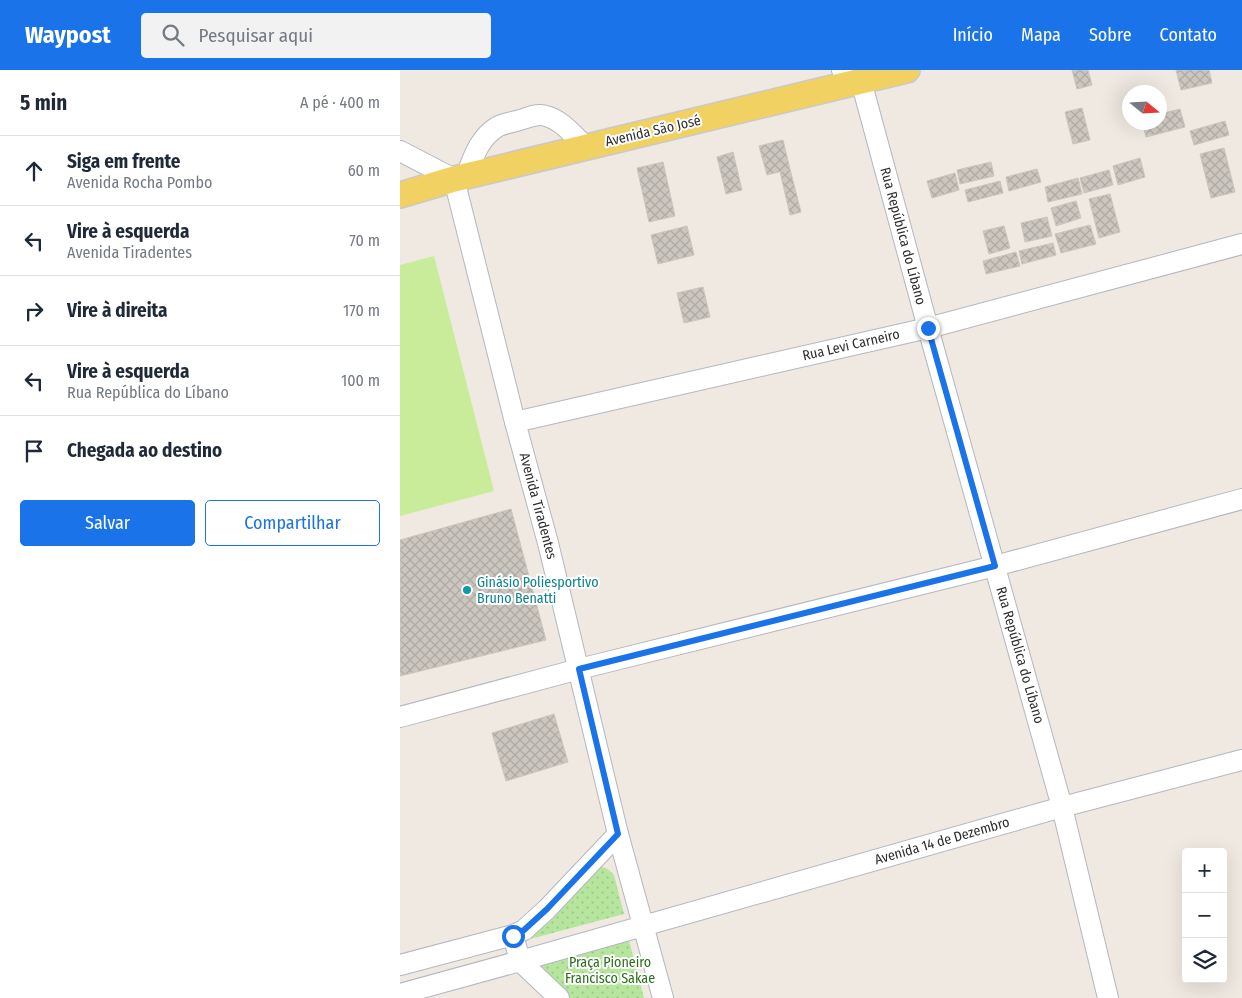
<!DOCTYPE html>
<html lang="pt">
<meta charset="utf-8">
<style>
body{margin:0;font-family:"Fira Sans Condensed",sans-serif;background:#f2f2f3;color:#1f2937}
.controls{position:absolute;right:15px;bottom:15px;display:grid;overflow:hidden;border-radius:5px;box-shadow:0 5px 20px #0002}
.controls button{width:45px;height:45px;display:grid;place-items:center;padding:0;border:0;border-bottom:1px solid #e0e1e3;background:#fff;color:#1f2937;font:25px sans-serif}
.compass{position:absolute;left:722px;top:15px;width:45px;height:45px;border-radius:50%;background:#fff;box-shadow:0 5px 20px #0002;rotate:108deg}
.stop{position:absolute;width:15px;height:15px;margin:-11px;border:4px solid #1a73e8;border-radius:50%;background:#fff}
.stop.end{background:#1a73e8;border-color:#fff;box-shadow:0 1px 5px #0008}
.list{margin:0;padding:0;list-style:none}
h2{display:flex;justify-content:space-between;align-items:center;height:65px;margin:0;padding:0 20px;font-size:21px}
h2 small{font-size:16px;font-weight:400;color:#747a83}
.list li{display:grid;grid-template-columns:32px 1fr auto;gap:15px;align-items:center;box-sizing:border-box;height:70px;padding:0 20px;border-top:1px solid #e0e1e3}
.list b{display:block;font-size:19px;white-space:nowrap}
.list p{margin:0;font-size:16px;white-space:nowrap;color:#747a83}
.list em{font-size:16px;font-style:normal;color:#747a83}
.actions{display:flex;gap:10px;padding:15px 20px}
.actions a{flex:1;padding:11px 0;border:1px solid #1a73e8;border-radius:5px;text-align:center;font-size:18px;color:#1a73e8}
.actions .main{background:#1a73e8;color:#fff}
.icon{flex:none;width:28px;height:28px;fill:none;stroke:currentColor;stroke-width:2;stroke-linecap:round;stroke-linejoin:round}
.map{position:relative;flex:none;width:842px;height:928px;overflow:hidden}
header{display:flex;align-items:center;gap:30px;box-sizing:border-box;height:70px;padding:0 25px;background:#1a73e8;color:#fff}
header strong{font-size:24px}
nav{display:flex;gap:28px;margin-inline-start:auto;font-size:18px}
.search{width:350px;height:45px;background:#f2f2f3;display:flex;align-items:center;gap:12px;box-sizing:border-box;padding:0 18px;border-radius:5px;color:#747a83;font-size:19px}
main{display:flex}
aside{flex:1;background:#fff}
.map>svg:first-child{display:block}
.park{fill:url(#park-dots)}
.pitch{fill:#c9ec9a}
.building{fill:url(#building-cross-hatch);stroke:#cbc5ba}
.lines{fill:none;stroke-linecap:round;stroke-linejoin:round}
.minor-casing{stroke:#b4b7c1;stroke-width:22}
.major-casing{stroke:#c9c9c9;stroke-width:28}
.minor{stroke:#fff;stroke-width:20}
.major{stroke:#f2d163;stroke-width:25}
.route{stroke:#1a73e8;stroke-width:6}
.culture-dot{fill:#0f9aa8;stroke:#fff;stroke-width:2}
.labels{text-anchor:middle;dominant-baseline:central;stroke-width:4;stroke-linejoin:round;paint-order:stroke}
.street-label{font-size:14px;fill:#2e2e2e;stroke:#fff}
.culture-label{font-size:14px;fill:#0d838f;stroke:#fff;text-anchor:start}
.park-label{font-size:14px;fill:#2c6e1b;stroke:#fff}
</style>
<header>
<strong>Waypost</strong>
<div class="search"><svg class="icon" aria-label="search" viewBox="0 0 24 24"><circle cx="10" cy="10" r="6"/><path d="M15 15l6 6"/></svg>Pesquisar aqui</div>
<nav><a>Início</a><a>Mapa</a><a>Sobre</a><a>Contato</a></nav>
</header>
<main>
<aside>
<h2>5 min<small>A pé · 400 m</small></h2>
<ul class="list">
<li><svg class="icon" aria-label="ahead" viewBox="0 0 24 24"><path d="M12 20V5M6 11l6-6 6 6"/></svg><div><b>Siga em frente</b><p>Avenida Rocha Pombo</p></div><em>60 m</em></li>
<li><svg class="icon" aria-label="left" viewBox="0 0 24 24"><path d="M17 20v-9H6M10 6l-5 5 5 5"/></svg><div><b>Vire à esquerda</b><p>Avenida Tiradentes</p></div><em>70 m</em></li>
<li><svg class="icon" aria-label="right" viewBox="0 0 24 24"><path d="M7 20v-9h11M14 6l5 5-5 5"/></svg><div><b>Vire à direita</b></div><em>170 m</em></li>
<li><svg class="icon" aria-label="left" viewBox="0 0 24 24"><path d="M17 20v-9H6M10 6l-5 5 5 5"/></svg><div><b>Vire à esquerda</b><p>Rua República do Líbano</p></div><em>100 m</em></li>
<li><svg class="icon" aria-label="arrive" viewBox="0 0 24 24"><path d="M6 21V4h12l-3 4 3 4H6"/></svg><div><b>Chegada ao destino</b></div></li>
</ul>
<div class="actions"><a class="main">Salvar</a><a>Compartilhar</a></div>
</aside>
<div class="map">
<svg width="842" height="928" viewBox="0 0 842 928">
<defs>
<pattern id="park-dots" width="8" height="8" patternUnits="userSpaceOnUse" patternTransform="scale(1.25)"><rect width="8" height="8" fill="#b6e59e"/><path d="M2 2h.1M6 6h.1" fill="none" stroke="#9dc588" stroke-width="1.8" stroke-linecap="round"/></pattern>
<pattern id="building-cross-hatch" width="8" height="8" patternUnits="userSpaceOnUse" patternTransform="scale(1.25)"><rect width="8" height="8" fill="#cbc7bf"/><path d="M0 0l8 8M0 8l8-8" fill="none" stroke="#afaba4"/></pattern>
</defs>
<rect width="100%" height="100%" fill="#efe9e1"/>
<!-- park -->
<g class="park">
<path d="M203 797 209 800 214 805 224 844 126 870 197 798Z"/>
<path d="M228 867 244 928H167L131 897Z"/>
</g>
<!-- pitch -->
<path class="pitch" d="M34 186 94 421 0 446V195Z"/>
<!-- building -->
<g class="building">
<path d="M672 0H688L692 15 677 19Z"/>
<path d="M776 0H809L812 13 781 20Z"/>
<path d="M682 38 690 70 673 74 665 42Z"/>
<path d="M780 39 785 57 746 67 742 52H760V44Z"/>
<path d="M825 51 829 65 794 75 790 61Z"/>
<path d="M383 70 390 99 367 105 359 76Z"/>
<path d="M824 78 835 122 811 128 800 84Z"/>
<path d="M333 82 342 120 326 124 317 87Z"/>
<path d="M740 88 745 107 718 115 713 96Z"/>
<path d="M263 92 275 146 249 152 237 98Z"/>
<path d="M591 92 594 106 560 114 557 100Z"/>
<path d="M390 99 401 142 390 145 380 102Z"/>
<path d="M637 99 641 112 609 121 606 107Z"/>
<path d="M709 100 713 115 684 123 680 108Z"/>
<path d="M555 103 559 120 532 128 527 111Z"/>
<path d="M678 108 682 124 648 132 645 117Z"/>
<path d="M600 111 603 123 568 132 565 120Z"/>
<path d="M710 124 720 162 699 168 689 129Z"/>
<path d="M676 131 681 148 656 156 651 138Z"/>
<path d="M647 147 652 166 625 172 621 153Z"/>
<path d="M690 155 696 174 661 183 655 164Z"/>
<path d="M287 156 294 185 258 194 251 165Z"/>
<path d="M604 156 610 178 589 184 583 161Z"/>
<path d="M653 173 656 185 622 194 619 181Z"/>
<path d="M616 182 620 196 586 204 583 191Z"/>
<path d="M303 217 310 247 284 253 277 223Z"/>
<path d="M111 439 146 570 0 606V470Z"/>
<path d="M154 644 168 692 106 711 92 663Z"/>
</g>
<g class="lines">
<defs>
<g id="minor">
<path d="M442 0 461 11 528 258 662 737 708 928"/>
<path d="M0 81 54 109 115 352 148 473 218 764 263 928"/>
<path d="M66 106C73 88 79 68 97 57 104 53 115 52 123 49 130 47 139 43 146 46 162 50 174 66 186 77"/>
<path d="M115 352 528 258 842 174"/>
<path d="M0 647 179 599 595 496 842 429"/>
<path d="M113 865 120 891 662 737 842 690"/>
<path d="M0 895 113 865 124 860 147 839 218 764"/>
<path d="M0 924 120 891 159 928"/>
</g>
<path id="major" d="M0 125 54 109 507 0"/>
</defs>
<!-- minor casing -->
<use href="#minor" class="minor-casing"/>
<!-- major casing -->
<use href="#major" class="major-casing"/>
<!-- minor -->
<use href="#minor" class="minor"/>
<!-- major -->
<use href="#major" class="major"/>
</g>
<g class="lines">
<!-- route -->
<path class="route" d="M113 866 124 860 147 839 218 764 179 599 595 496 528 258"/>
</g>
<!-- markers -->
<circle class="culture-dot" cx="67" cy="520" r="5"/>
<g class="labels">
<!-- street labels -->
<g class="street-label">
<text transform="translate(253 61) rotate(-13)">Avenida São José</text>
<text transform="translate(503 166) rotate(75)">Rua República do Líbano</text>
<text transform="translate(451 275) rotate(-13)">Rua Levi Carneiro</text>
<text transform="translate(138 436) rotate(75)">Avenida Tiradentes</text>
<text transform="translate(620 585) rotate(74)">Rua República do Líbano</text>
<text transform="translate(542 771) rotate(-16)">Avenida 14 de Dezembro</text>
</g>
<!-- culture labels -->
<g class="culture-label">
<text x="77" y="512">Ginásio Poliesportivo<tspan x="77" dy="16">Bruno Benatti</tspan></text>
</g>
<!-- park labels -->
<g class="park-label">
<text x="210" y="892">Praça Pioneiro<tspan x="210" dy="16">Francisco Sakae</tspan></text>
</g>
</g>
</svg>
<div class="controls">
<button>+</button>
<button>−</button>
<button><svg class="icon" aria-label="layers" viewBox="0 0 24 24"><path d="M12 4l9 5-9 5-9-5zM3 14l9 5 9-5"/></svg></button>
</div>
<svg class="compass" viewBox="-18 -18 36 36"><path d="M0-13l5 13h-10z" fill="#e53935"/><path d="M0 13l5-13h-10z" fill="#747a83"/></svg>
<div class="stop" style="left:113px;top:866px"></div>
<div class="stop end" style="left:528px;top:258px"></div>
</div>
</main>
